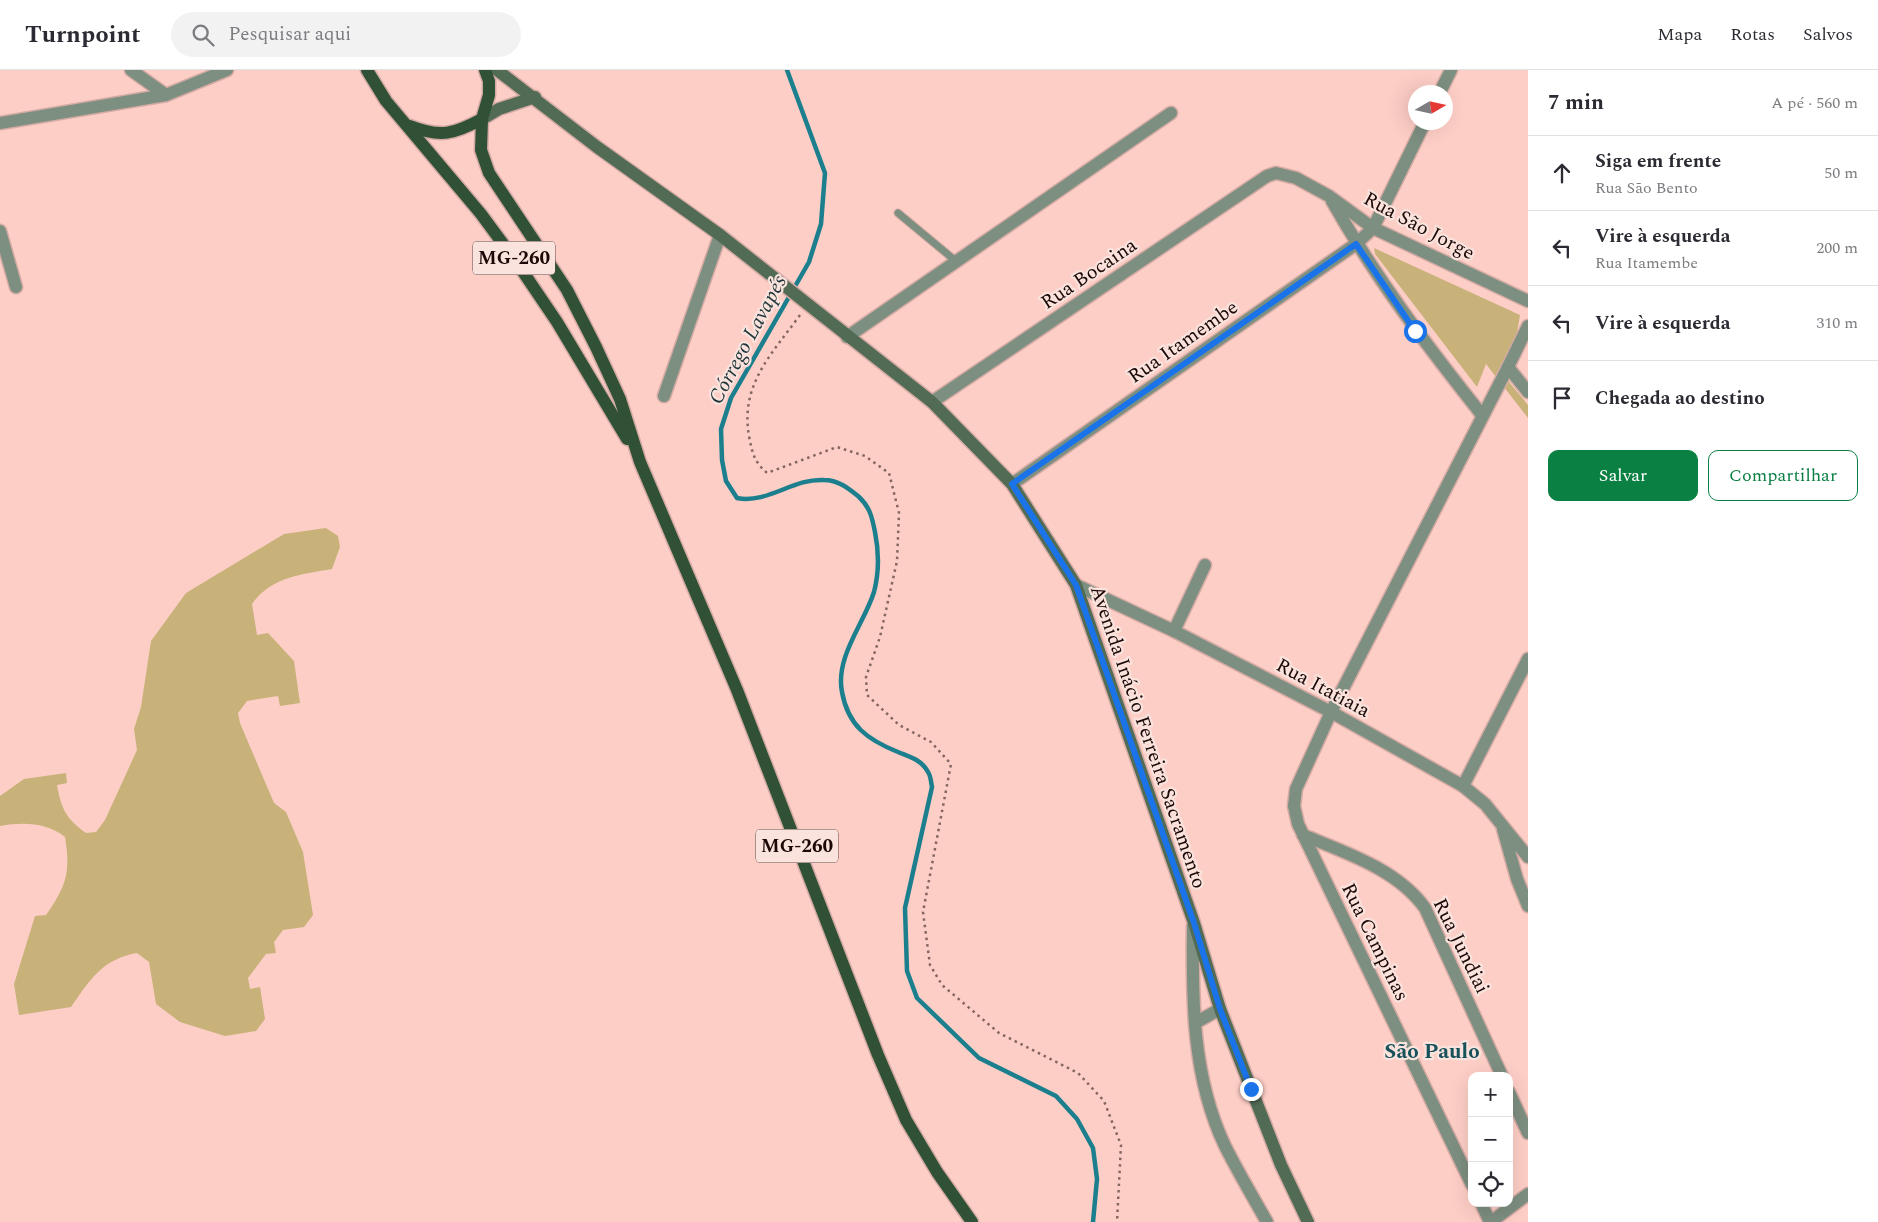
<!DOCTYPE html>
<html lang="pt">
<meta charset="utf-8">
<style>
body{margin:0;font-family:Spectral,serif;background:#f2f2f3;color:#2b2b33}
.controls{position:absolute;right:15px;bottom:15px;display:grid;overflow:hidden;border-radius:10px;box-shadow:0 5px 20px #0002}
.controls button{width:45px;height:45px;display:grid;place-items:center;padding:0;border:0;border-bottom:1px solid #e1e1e2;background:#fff;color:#2b2b33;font:25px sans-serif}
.compass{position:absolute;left:1408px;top:15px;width:45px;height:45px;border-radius:50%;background:#fff;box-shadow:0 5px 20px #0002;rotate:81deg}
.stop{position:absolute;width:15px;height:15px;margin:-11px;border:4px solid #1a73e8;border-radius:50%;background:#fff}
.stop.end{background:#1a73e8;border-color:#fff;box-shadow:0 1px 5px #0008}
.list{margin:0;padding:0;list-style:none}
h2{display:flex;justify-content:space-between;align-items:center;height:65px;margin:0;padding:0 20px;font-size:21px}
h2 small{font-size:16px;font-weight:400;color:#7c7c81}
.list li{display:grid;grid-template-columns:32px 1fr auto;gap:15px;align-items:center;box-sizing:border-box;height:75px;padding:0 20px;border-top:1px solid #e1e1e2}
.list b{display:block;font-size:19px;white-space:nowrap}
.list p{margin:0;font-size:16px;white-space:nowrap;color:#7c7c81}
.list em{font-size:16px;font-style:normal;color:#7c7c81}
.actions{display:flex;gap:10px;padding:15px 20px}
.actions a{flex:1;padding:11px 0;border:1px solid #0b8043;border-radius:10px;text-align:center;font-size:18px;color:#0b8043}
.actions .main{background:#0b8043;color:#fff}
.icon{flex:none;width:28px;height:28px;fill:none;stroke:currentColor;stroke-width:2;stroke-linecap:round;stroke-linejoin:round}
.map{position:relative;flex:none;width:1528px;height:1152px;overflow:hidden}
header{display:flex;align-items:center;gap:30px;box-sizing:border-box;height:70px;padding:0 25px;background:#fff;border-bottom:1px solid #e1e1e2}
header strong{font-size:24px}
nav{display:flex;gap:28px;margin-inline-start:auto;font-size:18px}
.search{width:350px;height:45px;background:#f2f2f3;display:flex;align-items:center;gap:12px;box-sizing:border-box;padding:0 18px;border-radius:28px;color:#7c7c81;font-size:19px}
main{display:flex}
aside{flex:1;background:#fff}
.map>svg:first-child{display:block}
.green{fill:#c8b279}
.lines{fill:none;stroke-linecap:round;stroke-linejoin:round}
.stream{stroke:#1b7f8d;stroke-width:4.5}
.service-casing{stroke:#d4aba4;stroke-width:9}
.minor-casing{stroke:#d4aba4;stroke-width:15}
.tertiary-casing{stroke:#d4aba4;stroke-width:15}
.secondary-casing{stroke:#d4aba4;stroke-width:15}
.primary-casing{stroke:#d4aba4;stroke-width:15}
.path{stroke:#856561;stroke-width:2.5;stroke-dasharray:2.5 4;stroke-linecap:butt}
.service{stroke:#7d8f80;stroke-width:7}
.minor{stroke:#7d8f80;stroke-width:12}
.tertiary{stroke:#7d8f80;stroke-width:12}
.secondary{stroke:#516b55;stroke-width:12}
.primary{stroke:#315137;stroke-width:12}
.route{stroke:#1a73e8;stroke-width:6}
.labels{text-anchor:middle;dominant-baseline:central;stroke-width:4.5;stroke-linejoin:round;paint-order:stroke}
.shield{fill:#fae2dd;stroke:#5f4a47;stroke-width:1}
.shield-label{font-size:19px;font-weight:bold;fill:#1c0907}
.street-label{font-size:20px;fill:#1c0907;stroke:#fae2dd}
.water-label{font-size:21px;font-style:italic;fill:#1d3438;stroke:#fae2dd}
.neighbourhood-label{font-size:21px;font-weight:bold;fill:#17515a;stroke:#fae2dd}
</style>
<header>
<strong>Turnpoint</strong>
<div class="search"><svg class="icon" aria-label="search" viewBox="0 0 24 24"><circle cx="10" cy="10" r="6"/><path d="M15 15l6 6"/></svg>Pesquisar aqui</div>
<nav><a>Mapa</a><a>Rotas</a><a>Salvos</a></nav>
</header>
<main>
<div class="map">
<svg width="1528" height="1152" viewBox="0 0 1528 1152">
<rect width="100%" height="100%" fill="#fdcec6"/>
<!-- green -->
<g class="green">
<path d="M1374 178 1520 245 1509 312 1528 335V348L1486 294 1477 317 1375 184Z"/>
<path d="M326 458 338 466 340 477 332 499C302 504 271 507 252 534L257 565 268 563 294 591 300 633 280 636 278 626 247 631 238 643 240 653 274 733 286 742 303 782 313 845 304 857 283 860 274 872 276 883 266 884 248 908 250 919 260 917 265 949 256 961 225 966 180 952 156 934 149 892 137 883C102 889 90 910 71 937L19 945 14 914 35 846 46 845C66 816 71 803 65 767 46 752 23 752 0 756V726L24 709 66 703 67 713 57 715C61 738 66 749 86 763L96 762 105 750 137 680 134 659 141 637 151 571 186 523 284 464Z"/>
</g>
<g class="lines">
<!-- stream -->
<path class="stream" d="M787 0 825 103 821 154 809 192 731 328 721 359 722 390 726 411 737 428C768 434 793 408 824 410 838 410 848 418 858 426 870 437 872 447 875 462 879 482 879 503 874 522 864 554 835 587 842 622 848 656 868 670 898 682 910 687 922 690 928 702 931 706 931 713 932 717L905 838 907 901 917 928 979 988 1056 1026 1077 1049 1093 1078 1097 1109 1093 1152"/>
<defs>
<path id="service" d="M898 143 957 192"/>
<g id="minor">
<path d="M131 0 166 25"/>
<path d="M1440 22 1451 0"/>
<path d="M1332 131C1375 207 1427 276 1482 345"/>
<path d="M0 161 16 217"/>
<path d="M847 267 1171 43"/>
<path d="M1508 297 1528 256"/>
<path d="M664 326 720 165"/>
<path d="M932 332 1267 106 1276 103 1296 108 1329 126 1373 158 1528 231"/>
<path d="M1012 414 1356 174 1373 158 1425 52"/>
<path d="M1174 561 1205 495"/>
<path d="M1463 716 1528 589"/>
<path d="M1503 759 1517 809 1528 836"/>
<path d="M1303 765C1346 783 1397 799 1425 838L1502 1006"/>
<path d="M1193 856C1192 929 1192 1007 1225 1076 1238 1102 1253 1127 1267 1152"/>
<path d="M1195 953 1220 939"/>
<path d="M1509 1022 1528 1063"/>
<path d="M1472 1115 1298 754 1294 736 1296 719 1331 642 1463 716 1485 734 1528 787"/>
<path d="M1481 1133 1490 1152"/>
<path d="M1491 1152 1528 1124"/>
</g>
<g id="tertiary">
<path d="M0 53 166 25 227 0"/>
<path d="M1076 515 1174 561 1331 642 1508 297 1528 322"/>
</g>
<g id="secondary">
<path d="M497 0 597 77 720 165 932 332 1012 414 1076 515 1194 853 1220 939 1281 1095 1308 1152"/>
<path d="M482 49 499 39 535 27"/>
</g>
<g id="primary">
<path d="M367 0 386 31 481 144 515 190 557 252 627 369"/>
<path d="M485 0 489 11V25L482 49 481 80 489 103 567 220 596 277 620 329 640 392 737 620 878 985 906 1050 937 1102 972 1152"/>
<path d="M410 56C441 68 454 64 482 49"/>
</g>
</defs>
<!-- service casing -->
<use href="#service" class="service-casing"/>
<!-- minor casing -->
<use href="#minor" class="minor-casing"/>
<!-- tertiary casing -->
<use href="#tertiary" class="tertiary-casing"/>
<!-- secondary casing -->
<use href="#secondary" class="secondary-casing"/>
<!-- primary casing -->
<use href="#primary" class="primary-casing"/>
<!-- path -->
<path class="path" d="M800 245C772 284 740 314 749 366 752 382 754 392 767 403L837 377 865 386 889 403 899 443 897 491 880 567 866 607 867 625 899 655 931 672 951 694 923 842 930 895 942 915 999 963 1078 1003 1104 1031 1121 1075 1117 1152"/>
<!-- service -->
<use href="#service" class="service"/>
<!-- minor -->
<use href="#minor" class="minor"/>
<!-- tertiary -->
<use href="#tertiary" class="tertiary"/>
<!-- secondary -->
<use href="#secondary" class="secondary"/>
<!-- primary -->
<use href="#primary" class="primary"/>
</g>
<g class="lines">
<!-- route -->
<path class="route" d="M1251 1019 1220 939 1194 853 1076 515 1012 414 1356 174 1415 261"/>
</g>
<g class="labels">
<!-- shield labels -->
<g class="shield">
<rect x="473" y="171.5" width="82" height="33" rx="4"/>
<rect x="756" y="759.5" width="82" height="33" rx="4"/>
</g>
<g class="shield-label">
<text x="514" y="188">MG-260</text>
<text x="797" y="776">MG-260</text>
</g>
<!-- street labels -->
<g class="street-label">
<text transform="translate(1419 156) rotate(28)">Rua São Jorge</text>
<text transform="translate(1089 204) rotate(-34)">Rua Bocaina</text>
<text transform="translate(1183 272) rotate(-35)">Rua Itamembe</text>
<text transform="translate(1323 618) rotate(28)">Rua Itatiaia</text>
<text transform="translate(1148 667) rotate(71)">Avenida Inácio Ferreira Sacramento</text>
<text transform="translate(1375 872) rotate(64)">Rua Campinas</text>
<text transform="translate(1461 876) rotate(64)">Rua Jundiai</text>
</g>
<!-- water labels -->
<g class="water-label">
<text transform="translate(748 270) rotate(-62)">Córrego Lavapés</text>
</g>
<!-- neighbourhood labels -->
<g class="neighbourhood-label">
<text x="1432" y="982">São Paulo</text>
</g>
</g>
</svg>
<div class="controls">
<button>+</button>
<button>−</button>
<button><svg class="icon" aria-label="locate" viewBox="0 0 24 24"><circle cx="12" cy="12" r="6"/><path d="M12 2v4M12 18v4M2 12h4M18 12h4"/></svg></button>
</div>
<svg class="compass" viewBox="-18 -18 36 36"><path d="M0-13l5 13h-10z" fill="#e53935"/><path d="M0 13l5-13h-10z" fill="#7c7c81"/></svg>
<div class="stop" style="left:1415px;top:261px"></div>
<div class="stop end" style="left:1251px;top:1019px"></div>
</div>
<aside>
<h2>7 min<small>A pé · 560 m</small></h2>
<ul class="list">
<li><svg class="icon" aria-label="ahead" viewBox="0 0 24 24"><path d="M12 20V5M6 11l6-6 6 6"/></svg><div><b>Siga em frente</b><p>Rua São Bento</p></div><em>50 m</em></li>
<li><svg class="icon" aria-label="left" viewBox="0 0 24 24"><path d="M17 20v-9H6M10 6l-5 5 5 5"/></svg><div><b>Vire à esquerda</b><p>Rua Itamembe</p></div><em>200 m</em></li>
<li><svg class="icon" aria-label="left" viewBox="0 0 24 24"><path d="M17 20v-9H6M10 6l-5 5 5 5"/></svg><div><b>Vire à esquerda</b></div><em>310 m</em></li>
<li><svg class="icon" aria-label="arrive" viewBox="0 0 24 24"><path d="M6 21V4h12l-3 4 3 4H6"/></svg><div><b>Chegada ao destino</b></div></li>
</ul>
<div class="actions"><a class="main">Salvar</a><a>Compartilhar</a></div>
</aside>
</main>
